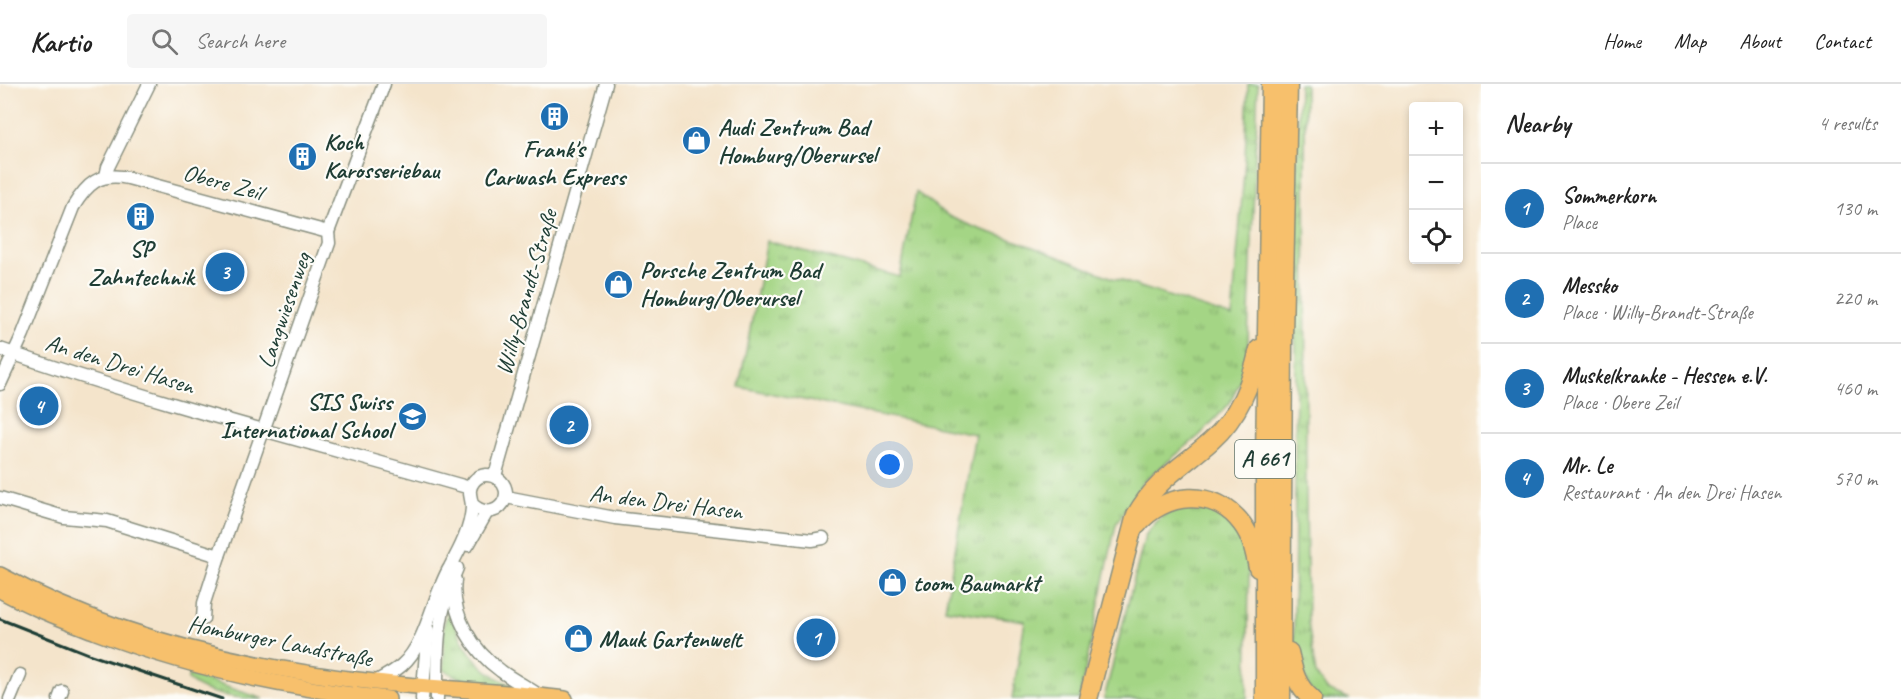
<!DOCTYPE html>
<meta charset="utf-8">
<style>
body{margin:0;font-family:Caveat,sans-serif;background:#f6f6f6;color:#222}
.controls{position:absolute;right:18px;top:18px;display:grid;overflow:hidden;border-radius:6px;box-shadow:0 3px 9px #0003}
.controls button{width:54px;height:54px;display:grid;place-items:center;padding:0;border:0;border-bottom:2px solid #e0e0e0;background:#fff;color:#222;font:30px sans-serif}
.you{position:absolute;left:890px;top:381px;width:21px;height:21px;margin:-15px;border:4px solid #fff;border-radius:50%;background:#1a73e8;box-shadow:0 0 0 9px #1a73e833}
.badge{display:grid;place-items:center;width:39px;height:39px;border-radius:50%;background:#1f6fb2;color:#fff;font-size:20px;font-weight:700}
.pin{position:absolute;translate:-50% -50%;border:3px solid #fff;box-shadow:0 2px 6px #0006}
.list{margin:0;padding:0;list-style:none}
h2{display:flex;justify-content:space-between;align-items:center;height:78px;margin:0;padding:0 24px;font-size:26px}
h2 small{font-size:20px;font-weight:400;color:#767676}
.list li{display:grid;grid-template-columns:39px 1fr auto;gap:18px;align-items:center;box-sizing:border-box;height:90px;padding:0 24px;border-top:2px solid #e0e0e0}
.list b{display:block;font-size:22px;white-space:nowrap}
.list p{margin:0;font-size:20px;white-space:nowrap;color:#767676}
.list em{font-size:20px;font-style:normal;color:#767676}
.icon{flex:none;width:33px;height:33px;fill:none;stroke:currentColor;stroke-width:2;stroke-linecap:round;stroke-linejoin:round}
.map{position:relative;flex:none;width:1481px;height:615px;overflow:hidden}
header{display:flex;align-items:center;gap:36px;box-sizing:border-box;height:84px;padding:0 30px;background:#fff;border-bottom:2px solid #e0e0e0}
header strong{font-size:28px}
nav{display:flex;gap:33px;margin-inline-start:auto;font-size:21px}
.search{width:420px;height:54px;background:#f6f6f6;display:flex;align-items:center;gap:15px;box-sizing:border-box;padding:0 21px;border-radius:6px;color:#767676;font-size:22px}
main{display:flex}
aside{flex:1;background:#fff}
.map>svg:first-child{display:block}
.grass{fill:url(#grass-tufts);stroke:#62895c;stroke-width:1.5}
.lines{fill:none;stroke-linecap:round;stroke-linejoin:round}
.minor-casing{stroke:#8a9080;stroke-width:15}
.major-casing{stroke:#8a9080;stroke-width:18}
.highway-casing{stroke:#8a9080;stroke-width:21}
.minor{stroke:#fff;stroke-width:12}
.major{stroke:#f7c06c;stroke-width:15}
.highway{stroke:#f7c06c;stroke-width:18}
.rail{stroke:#1f3d34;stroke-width:3}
.labels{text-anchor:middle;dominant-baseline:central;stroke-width:4.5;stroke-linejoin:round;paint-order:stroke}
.shield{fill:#fdfcf7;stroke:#62766e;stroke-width:1.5}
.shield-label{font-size:22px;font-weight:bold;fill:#1f3d34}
.poi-label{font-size:24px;font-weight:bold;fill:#1f3d34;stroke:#fdfcf7;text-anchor:start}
.street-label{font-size:24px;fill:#1f3d34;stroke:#fdfcf7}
</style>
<header>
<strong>Kartio</strong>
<div class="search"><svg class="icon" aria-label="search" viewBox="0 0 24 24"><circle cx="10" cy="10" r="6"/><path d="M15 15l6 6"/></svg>Search here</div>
<nav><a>Home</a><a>Map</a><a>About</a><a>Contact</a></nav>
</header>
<main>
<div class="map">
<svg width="1481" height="615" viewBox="0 0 1481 615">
<defs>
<pattern id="grass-tufts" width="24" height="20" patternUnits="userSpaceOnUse" patternTransform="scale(1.5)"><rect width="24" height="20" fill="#a4d585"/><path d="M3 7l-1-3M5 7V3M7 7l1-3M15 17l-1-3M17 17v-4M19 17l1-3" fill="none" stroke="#85ae6e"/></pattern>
</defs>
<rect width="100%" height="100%" fill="#fdfcf7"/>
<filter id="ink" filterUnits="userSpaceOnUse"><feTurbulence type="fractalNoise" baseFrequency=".0167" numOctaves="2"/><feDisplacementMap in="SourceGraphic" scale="12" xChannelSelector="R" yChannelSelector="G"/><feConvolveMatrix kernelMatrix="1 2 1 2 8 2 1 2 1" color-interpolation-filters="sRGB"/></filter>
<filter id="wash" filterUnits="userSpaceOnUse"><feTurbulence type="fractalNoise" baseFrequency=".008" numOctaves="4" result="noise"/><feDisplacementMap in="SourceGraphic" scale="24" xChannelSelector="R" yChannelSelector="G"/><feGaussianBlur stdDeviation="1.35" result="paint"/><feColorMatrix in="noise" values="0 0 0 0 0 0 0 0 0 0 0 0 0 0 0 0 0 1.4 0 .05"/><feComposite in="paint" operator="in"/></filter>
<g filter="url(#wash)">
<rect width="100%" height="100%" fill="#f4e4cb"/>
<!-- grass -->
<g class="grass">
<path d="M1248 0H1258L1247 282 1229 320 1200 351 1143 398 1116 440 1079 615H1012L1025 537 945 525 975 350 739 303 767 157 900 193 916 108 950 133 979 145 1020 158 1113 194 1232 233 1245 76Z"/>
<path d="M1299 0H1305L1306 418 1308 539 1316 590 1327 606 1350 615H1319L1312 610 1294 569 1296 264 1293 230Z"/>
<path d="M1198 422 1219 428 1235 443 1246 462 1249 490 1247 615H1104L1145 452C1162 428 1169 426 1198 422Z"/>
<path d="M450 523C459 559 475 584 510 601L509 604 467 598 444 586V540Z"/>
<path d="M191 591 263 615C243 615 202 611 188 595V592Z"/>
</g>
</g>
<g filter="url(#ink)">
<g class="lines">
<defs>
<g id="minor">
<path d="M106 92 108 83 149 0"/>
<path d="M0 265C154 319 313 359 470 404"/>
<path d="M0 300 23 250 73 123C87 100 99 88 128 94L328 148"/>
<path d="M495 392 606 0"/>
<path d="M506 413 615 434 812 456 823 454"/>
<path d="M0 414 64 433 107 437 219 472"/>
<path d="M468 461 487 428"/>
<path d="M455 496C450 531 473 567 501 587 513 596 527 603 540 612"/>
<path d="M203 535 204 519 219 472 329 159 328 148 384 0"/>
<path d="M375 598C384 593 394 588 402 581 427 559 433 511 450 483 460 465 471 444 472 423 472 413 466 407 474 397 488 381 515 400 503 419 495 431 481 429 472 420"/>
<path d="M10 615 20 591"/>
<path d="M59 615 62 607"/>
<path d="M422 615 428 546"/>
<path d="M437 615C437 565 436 531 457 484"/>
</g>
<g id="major">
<path d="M0 491C114 553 246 584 375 598 438 605 502 607 565 615"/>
<path d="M0 506C30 523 63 535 96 548 190 584 287 605 388 615"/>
</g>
<g id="highway">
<path d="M1137 441C1164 408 1215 403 1242 440 1252 453 1255 469 1258 484"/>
<path d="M1289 568C1293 586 1296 602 1312 615"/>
<path d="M1088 615 1136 431C1155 397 1183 382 1211 357 1239 332 1251 300 1259 265"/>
<path d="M1265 615V372L1271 0"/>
<path d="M1281 615 1283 253 1288 0"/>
</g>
</defs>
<!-- minor casing -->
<use href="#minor" class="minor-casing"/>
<!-- major casing -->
<use href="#major" class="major-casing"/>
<!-- highway casing -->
<use href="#highway" class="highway-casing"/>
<!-- minor -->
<use href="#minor" class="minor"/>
<!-- major -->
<use href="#major" class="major"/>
<!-- highway -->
<use href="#highway" class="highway"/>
<!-- rail -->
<path class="rail" d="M0 535 91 571 222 615"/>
</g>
</g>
<!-- icons -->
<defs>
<symbol id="building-disc" viewBox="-11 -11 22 22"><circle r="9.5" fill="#1f6fb2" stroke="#fdfcf7"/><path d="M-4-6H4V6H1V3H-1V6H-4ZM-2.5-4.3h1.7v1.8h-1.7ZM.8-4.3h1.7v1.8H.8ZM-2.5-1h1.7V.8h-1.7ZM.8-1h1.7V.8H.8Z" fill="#fff"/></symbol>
<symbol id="shop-disc" viewBox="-11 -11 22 22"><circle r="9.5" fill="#1f6fb2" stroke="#fdfcf7"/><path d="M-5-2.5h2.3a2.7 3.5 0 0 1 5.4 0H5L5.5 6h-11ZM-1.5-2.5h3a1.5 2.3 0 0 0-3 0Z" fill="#fff"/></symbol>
<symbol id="school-disc" viewBox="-11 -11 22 22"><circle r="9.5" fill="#1f6fb2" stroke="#fdfcf7"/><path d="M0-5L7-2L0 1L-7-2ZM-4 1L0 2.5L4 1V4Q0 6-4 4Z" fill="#fff"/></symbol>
</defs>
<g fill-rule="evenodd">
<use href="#building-disc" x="538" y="16" width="33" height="33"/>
<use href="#shop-disc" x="680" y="40" width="33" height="33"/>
<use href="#building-disc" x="286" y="56" width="33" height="33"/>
<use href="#building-disc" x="124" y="116" width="33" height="33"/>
<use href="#shop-disc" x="602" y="184" width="33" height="33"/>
<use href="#school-disc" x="396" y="316" width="33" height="33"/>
<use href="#shop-disc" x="876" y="482" width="33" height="33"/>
<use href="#shop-disc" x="562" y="538" width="33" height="33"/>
</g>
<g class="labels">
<!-- shield labels -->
<rect class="shield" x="1235" y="356" width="60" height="38" rx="4.5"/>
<g class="shield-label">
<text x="1265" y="375">A 661</text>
</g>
<!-- poi labels -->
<g class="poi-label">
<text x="718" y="43">Audi Zentrum Bad<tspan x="718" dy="28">Homburg/Oberursel</tspan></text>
<text x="324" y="58">Koch<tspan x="324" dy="28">Karosseriebau</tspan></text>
<text x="554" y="65" text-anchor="middle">Frank's<tspan x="554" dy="28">Carwash Express</tspan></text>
<text x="141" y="165" text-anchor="middle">SP<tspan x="141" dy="28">Zahntechnik</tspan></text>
<text x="640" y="186">Porsche Zentrum Bad<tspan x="640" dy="28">Homburg/Oberursel</tspan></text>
<text x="392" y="318" text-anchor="end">SIS Swiss<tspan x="392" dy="28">International School</tspan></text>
<text x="913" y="499">toom Baumarkt</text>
<text x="599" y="555">Mauk Gartenwelt</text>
</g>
<!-- street labels -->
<g class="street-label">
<text transform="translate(223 98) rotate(15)">Obere Zeil</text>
<text transform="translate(526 208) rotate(-74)">Willy-Brandt-Straße</text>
<text transform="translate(284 226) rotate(-71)">Langwiesenweg</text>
<text transform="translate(120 280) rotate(17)">An den Drei Hasen</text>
<text transform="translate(666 418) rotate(7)">An den Drei Hasen</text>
<text transform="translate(280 557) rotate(11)">Homburger Landstraße</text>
</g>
</g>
</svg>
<div class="controls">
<button>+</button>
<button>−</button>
<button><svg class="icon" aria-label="locate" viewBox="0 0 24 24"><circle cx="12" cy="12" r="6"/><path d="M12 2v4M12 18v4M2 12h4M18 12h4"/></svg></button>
</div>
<div class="you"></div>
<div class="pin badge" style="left:816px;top:554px">1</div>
<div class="pin badge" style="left:569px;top:341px">2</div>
<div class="pin badge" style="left:225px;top:188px">3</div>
<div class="pin badge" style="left:39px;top:322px">4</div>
</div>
<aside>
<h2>Nearby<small>4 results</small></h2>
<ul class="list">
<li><span class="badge">1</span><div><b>Sommerkorn</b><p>Place</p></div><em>130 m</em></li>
<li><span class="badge">2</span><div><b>Messko</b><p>Place · Willy-Brandt-Straße</p></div><em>220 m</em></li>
<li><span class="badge">3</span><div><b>Muskelkranke - Hessen e.V.</b><p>Place · Obere Zeil</p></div><em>460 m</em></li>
<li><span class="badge">4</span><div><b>Mr. Le</b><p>Restaurant · An den Drei Hasen</p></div><em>570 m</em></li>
</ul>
</aside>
</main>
